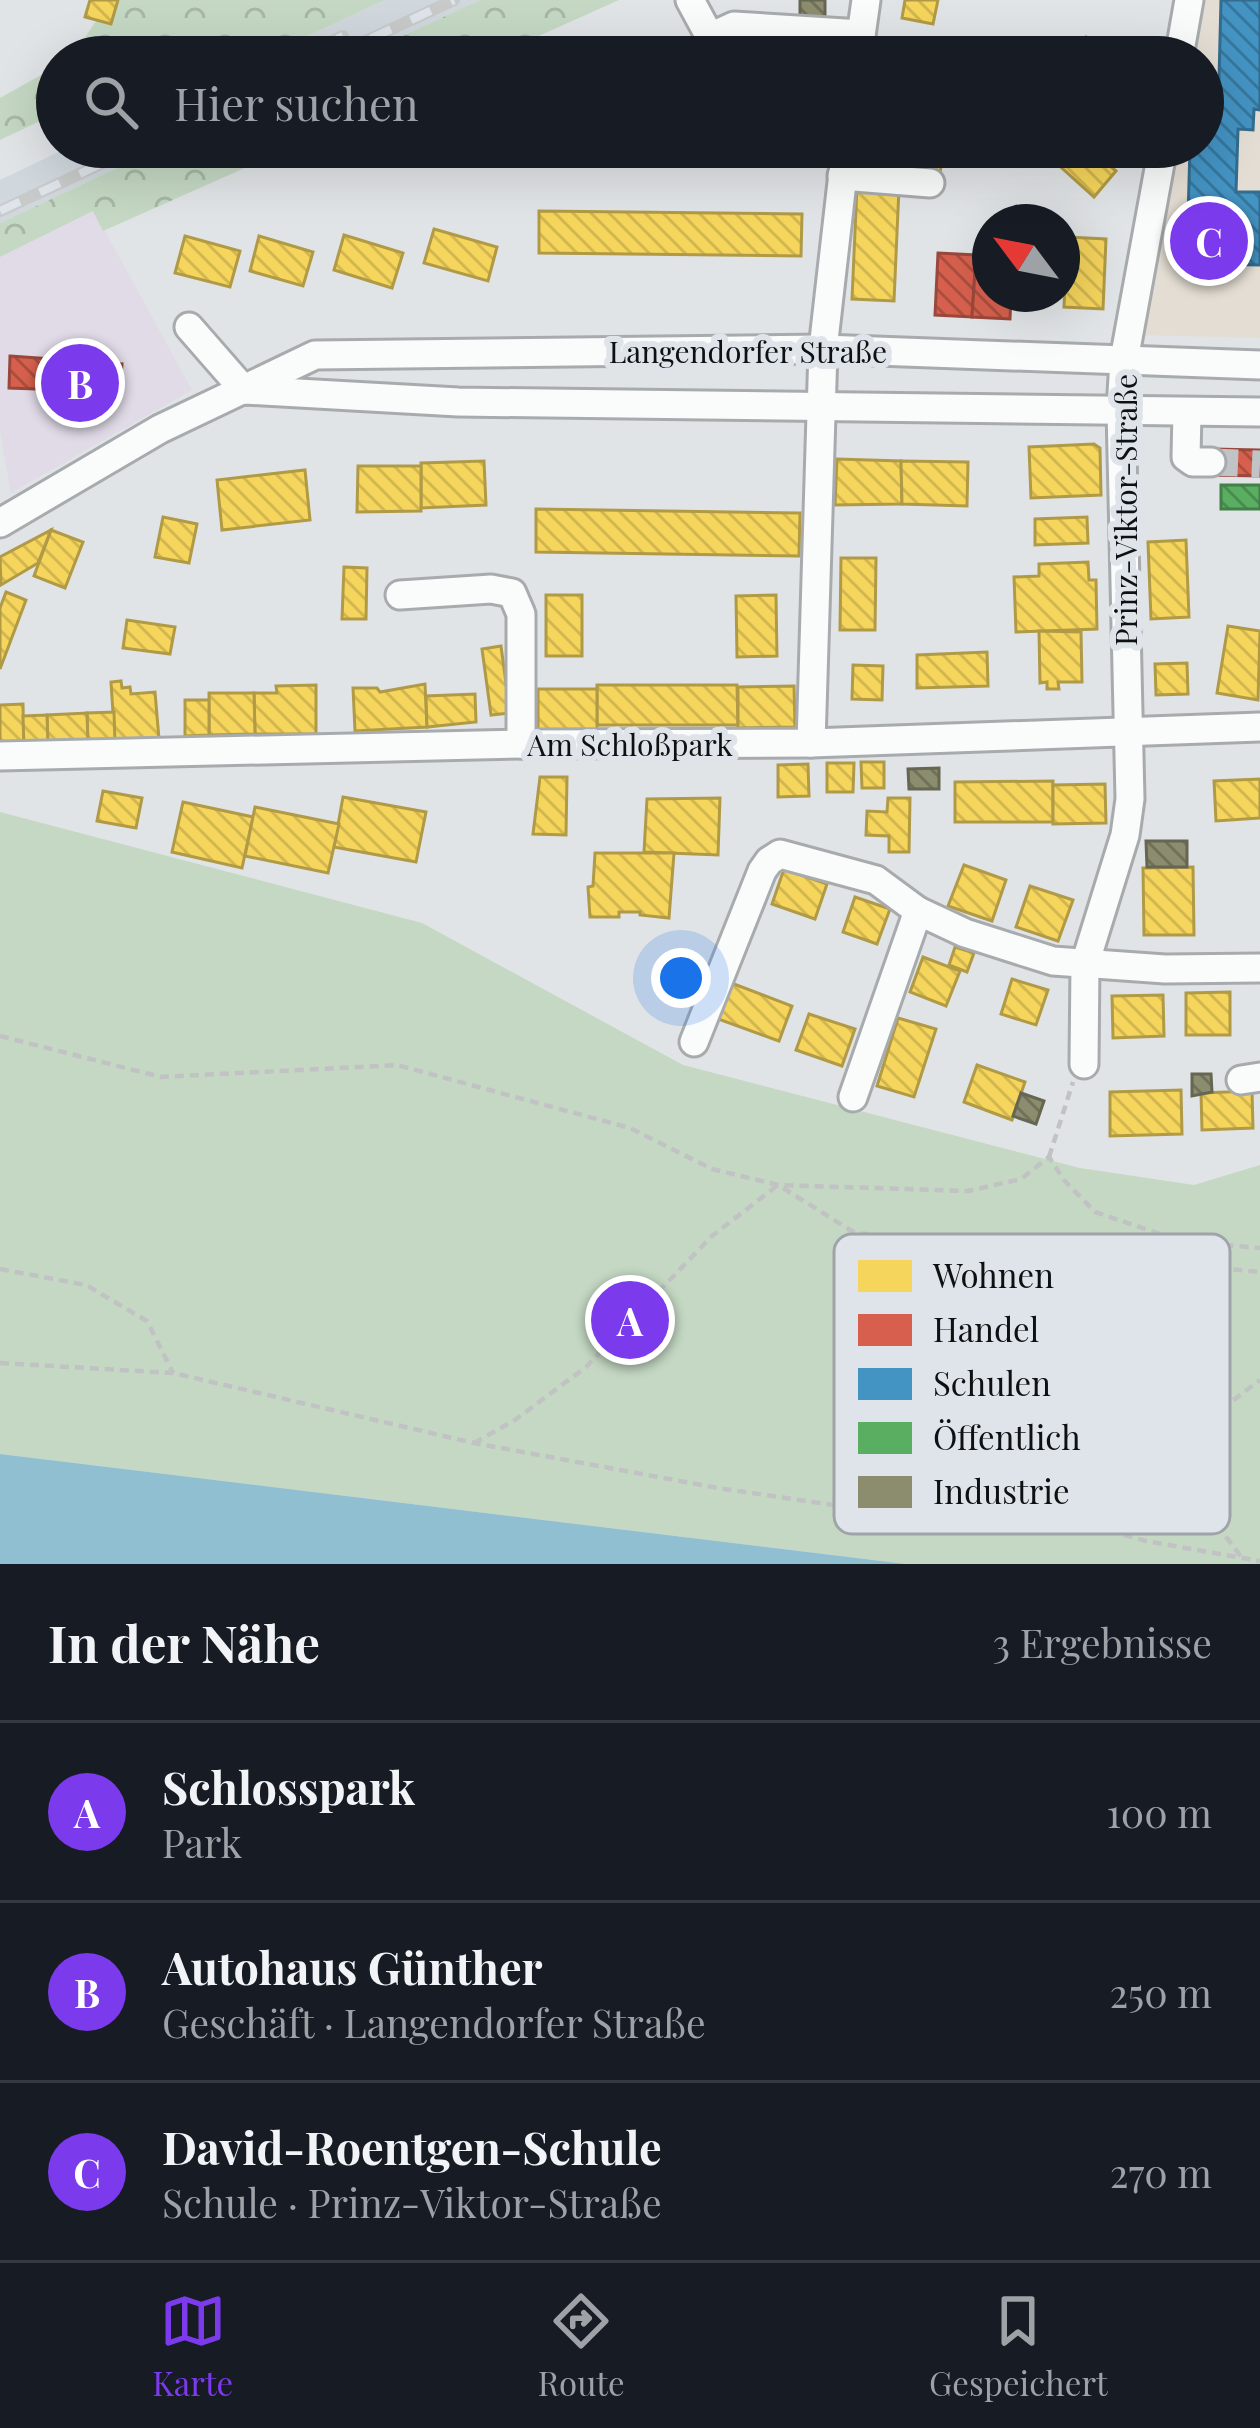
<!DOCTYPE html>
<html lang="de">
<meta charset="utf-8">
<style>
body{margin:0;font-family:"Playfair Display",serif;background:#20242c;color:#f1f3f6}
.compass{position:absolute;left:972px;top:204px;width:108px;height:108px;border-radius:50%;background:#171b24;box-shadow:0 12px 48px #0002;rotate:302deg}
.you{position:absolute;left:681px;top:978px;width:42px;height:42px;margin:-30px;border:9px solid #fff;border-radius:50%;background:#1a73e8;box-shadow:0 0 0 18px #1a73e833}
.badge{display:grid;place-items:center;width:78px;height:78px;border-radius:50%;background:#7c3aed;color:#fff;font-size:39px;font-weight:700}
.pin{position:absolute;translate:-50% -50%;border:6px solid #fff;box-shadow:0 3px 12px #0006}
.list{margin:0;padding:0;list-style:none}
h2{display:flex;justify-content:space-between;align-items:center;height:156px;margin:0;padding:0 48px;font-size:51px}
h2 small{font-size:39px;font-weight:400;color:#9ea1a6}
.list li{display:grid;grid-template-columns:78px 1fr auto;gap:36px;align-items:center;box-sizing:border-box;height:180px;padding:0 48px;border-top:3px solid #363941}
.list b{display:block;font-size:45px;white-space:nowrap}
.list p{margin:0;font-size:39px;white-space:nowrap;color:#9ea1a6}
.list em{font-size:39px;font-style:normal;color:#9ea1a6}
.icon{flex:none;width:66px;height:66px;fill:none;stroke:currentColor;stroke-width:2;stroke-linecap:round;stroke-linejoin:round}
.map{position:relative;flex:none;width:1260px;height:1564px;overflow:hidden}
.search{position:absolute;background:#171b24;box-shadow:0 12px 48px #0002;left:36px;right:36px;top:36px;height:132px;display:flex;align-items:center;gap:30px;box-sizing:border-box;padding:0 42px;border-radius:66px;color:#9ea1a6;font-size:45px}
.sheet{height:696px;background:#171b24}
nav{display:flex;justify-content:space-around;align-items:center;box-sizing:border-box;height:168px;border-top:3px solid #363941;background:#171b24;font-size:33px;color:#9ea1a6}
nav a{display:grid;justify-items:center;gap:6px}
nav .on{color:#7c3aed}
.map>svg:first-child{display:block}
.commercial{fill:#e0dbe7}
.education{fill:#e3ddd3}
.built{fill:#d0d8de}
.green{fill:#c4d8c3}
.forest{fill:url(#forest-crowns)}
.water{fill:#90bfd2}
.homes{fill:url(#homes-back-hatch);stroke:#b09a46;stroke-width:3}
.shops{fill:url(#shops-back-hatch);stroke:#9a483b;stroke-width:3}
.schools{fill:url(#schools-back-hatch);stroke:#336c8e;stroke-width:3}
.public{fill:url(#public-back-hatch);stroke:#437f49;stroke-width:3}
.industry{fill:url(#industry-back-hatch);stroke:#666752;stroke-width:3}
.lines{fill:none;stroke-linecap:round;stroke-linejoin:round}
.minor-tunnel{stroke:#c1c4c6;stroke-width:27;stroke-dasharray:27 14;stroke-linecap:butt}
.minor-casing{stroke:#a8abad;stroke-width:33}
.path{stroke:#c1c2c3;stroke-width:4.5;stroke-dasharray:9 6;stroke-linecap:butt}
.minor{stroke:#fafbfb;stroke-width:27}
.rail-casing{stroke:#c8caca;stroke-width:12}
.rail{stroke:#dee4e9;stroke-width:8;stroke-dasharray:22;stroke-linecap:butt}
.labels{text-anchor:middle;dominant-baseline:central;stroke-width:12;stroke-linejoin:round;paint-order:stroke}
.street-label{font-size:30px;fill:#0e1012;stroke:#dee4e9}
.key{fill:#dee4e9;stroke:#a0a4a8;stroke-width:3}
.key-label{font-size:33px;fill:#0e1012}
</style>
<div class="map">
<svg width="1260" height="1564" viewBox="0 0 1260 1564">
<defs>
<pattern id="forest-crowns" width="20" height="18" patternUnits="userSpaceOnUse" patternTransform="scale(3)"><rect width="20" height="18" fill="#c4d8c3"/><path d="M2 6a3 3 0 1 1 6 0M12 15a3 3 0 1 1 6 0" fill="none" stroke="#a7b8a6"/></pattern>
<pattern id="homes-back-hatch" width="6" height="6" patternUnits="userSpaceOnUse" patternTransform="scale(3)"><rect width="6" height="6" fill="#f6d55c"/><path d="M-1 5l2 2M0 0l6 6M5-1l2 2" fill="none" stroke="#d2b64f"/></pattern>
<pattern id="shops-back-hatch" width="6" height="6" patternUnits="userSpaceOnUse" patternTransform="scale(3)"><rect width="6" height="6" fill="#d6604d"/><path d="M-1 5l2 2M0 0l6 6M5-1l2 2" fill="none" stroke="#ac4e3f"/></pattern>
<pattern id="schools-back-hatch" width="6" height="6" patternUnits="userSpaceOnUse" patternTransform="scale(3)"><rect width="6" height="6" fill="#4393c3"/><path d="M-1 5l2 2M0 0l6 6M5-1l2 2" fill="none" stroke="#36779d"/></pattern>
<pattern id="public-back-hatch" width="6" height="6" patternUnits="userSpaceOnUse" patternTransform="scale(3)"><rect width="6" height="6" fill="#5aae61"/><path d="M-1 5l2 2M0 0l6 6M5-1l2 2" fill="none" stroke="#498c4f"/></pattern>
<pattern id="industry-back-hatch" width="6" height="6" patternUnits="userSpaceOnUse" patternTransform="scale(3)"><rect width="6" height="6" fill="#8c8c6e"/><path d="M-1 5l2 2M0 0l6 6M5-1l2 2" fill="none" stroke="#717159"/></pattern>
</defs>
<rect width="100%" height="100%" fill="#e1e4e6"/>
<!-- commercial -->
<path class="commercial" d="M94 211 192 390 11 493 0 432V257Z"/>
<!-- education -->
<path class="education" d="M1199 0H1260V338L1141 335 1174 147H1203V57H1189Z"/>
<!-- built -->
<g class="built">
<path d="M385 0H480L357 57H262Z"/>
<path d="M69 147H162L0 223V180Z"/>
</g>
<!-- green -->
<path class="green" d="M0 812 422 923 683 1065 1080 1168 1194 1185 1260 1165V1564H906L0 1454Z"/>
<!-- forest -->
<g class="forest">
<path d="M110 0H385L262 57H72Z"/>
<path d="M480 0H619L492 57H357Z"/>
<path d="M57 66V113L0 140V98Z"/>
<path d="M162 147H292L103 231 93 211 0 257V223Z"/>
</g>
<!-- water -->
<path class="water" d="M0 1454 906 1564H0Z"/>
<!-- homes -->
<g class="homes">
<path d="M90 0H118L111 24 85 17Z"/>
<path d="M905 0H938L933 24 902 18Z"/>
<path d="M1086 37 1111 57H1069Z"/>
<path d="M930 38 970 47 968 57H926Z"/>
<path d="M780 40 813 41V57H779Z"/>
<path d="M777 147H810L809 161 776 160Z"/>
<path d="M903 147H945L939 177 899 168Z"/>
<path d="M1044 147H1088L1116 171 1094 197 1042 150Z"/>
<path d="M857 186 899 188 894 301 852 299Z"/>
<path d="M539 211 802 214 801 256 539 253Z"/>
<path d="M434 229 497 247 488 281 424 263Z"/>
<path d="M344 235 403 253 392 288 334 270Z"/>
<path d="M185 236 240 251 230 287 175 273Z"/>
<path d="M259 236 313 252 303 286 250 271Z"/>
<path d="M1067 237 1106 239 1103 309 1064 307Z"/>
<path d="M1094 444 1100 448 1101 495 1031 498 1029 447Z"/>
<path d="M837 459 901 461 902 504 835 505Z"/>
<path d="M484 461 486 505 421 508V463Z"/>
<path d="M901 461 968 462 967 506 902 504Z"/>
<path d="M358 466H421V511L357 512Z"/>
<path d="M305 470 310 520 222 530 217 480Z"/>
<path d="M536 509 800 513 799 556 536 552Z"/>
<path d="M163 517 197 524 189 563 155 557Z"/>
<path d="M1087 517 1088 543 1035 545V519Z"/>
<path d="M51 530 83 542 65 588 34 576Z"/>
<path d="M51 530 38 563 1 585 0 557Z"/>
<path d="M1186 540 1189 617 1151 619 1148 542Z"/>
<path d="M841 558H876L875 630H840Z"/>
<path d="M1088 562 1089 580H1096L1097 629 1016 632 1014 577 1039 576V564Z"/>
<path d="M344 567 367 568 366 619H342Z"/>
<path d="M6 592 26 600 0 669V608Z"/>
<rect x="546" y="595" width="36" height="61"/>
<path d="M776 595 777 656 737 657 736 596Z"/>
<path d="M127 620 175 627 170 654 123 648Z"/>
<path d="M1228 626 1260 631 1258 700 1217 693Z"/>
<path d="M1039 631 1081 632 1082 682H1058L1059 689H1047V682L1040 683Z"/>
<path d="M501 646 510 713 491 715 482 649Z"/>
<path d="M987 652 988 686 917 688V655Z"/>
<path d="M1187 663 1188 694 1156 695 1155 664Z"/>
<path d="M853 665 883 666 882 700 852 699Z"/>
<path d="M121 681 122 688 130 687 131 694 155 692 159 739 115 744 111 682Z"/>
<path d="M425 684 427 727 355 731 353 688H377L380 692Z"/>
<path d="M316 685V734H255L254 693H277L276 686Z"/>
<path d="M597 685H737L738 725H597Z"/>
<path d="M794 686 795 727 738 728V687Z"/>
<rect x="538" y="689" width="59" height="41"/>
<path d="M209 693H254L255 734 209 735Z"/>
<path d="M475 694 476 722 427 727 426 696Z"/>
<path d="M185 700H209V735L185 736Z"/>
<path d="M23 704 24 748 0 749V705Z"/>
<path d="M114 712 115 744 88 746 87 713Z"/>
<path d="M87 713 88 746 48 747 47 715Z"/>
<path d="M47 715 48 747 24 748 23 716Z"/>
<path d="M861 762H884V788H862Z"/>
<path d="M827 763H854L853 792H827Z"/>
<path d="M808 764 809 796 778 797V765Z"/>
<path d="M540 777H567L566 835 533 834Z"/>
<path d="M1260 779V818L1216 821 1214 781Z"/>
<path d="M1053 781V822H955V782Z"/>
<path d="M1105 784 1106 823 1053 824V785Z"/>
<path d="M103 791 142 798 136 828 97 821Z"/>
<path d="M343 797 426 812 416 862 334 847Z"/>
<path d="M720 798 718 855 644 852 647 799Z"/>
<path d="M888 798H910L909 852H889V836L866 835 867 811 887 812Z"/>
<path d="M183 802 253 817 242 868 172 852Z"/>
<path d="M255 807 339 824 328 873 245 856Z"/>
<path d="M595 853H674L669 918 640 915V912H619V917H590L588 887 593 886Z"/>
<path d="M964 865 1006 880 992 921 948 906Z"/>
<path d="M1193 867 1194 935H1144L1143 868Z"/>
<path d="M784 869 827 884 815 919 772 904Z"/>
<path d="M1030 886 1073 900 1058 941 1016 927Z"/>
<path d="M855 897 890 909 877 944 843 932Z"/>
<path d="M955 947 974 953 967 972 949 965Z"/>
<path d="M923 957 960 971 946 1006 910 992Z"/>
<path d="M1012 979 1048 990 1036 1025 1001 1014Z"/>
<path d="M726 981 792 1006 779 1041 713 1017Z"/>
<path d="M1230 992V1035H1186V993Z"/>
<path d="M1163 995 1164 1036 1113 1038 1112 996Z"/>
<path d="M809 1014 855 1029 842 1066 796 1050Z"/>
<path d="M898 1018 936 1029 914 1097 877 1086Z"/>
<path d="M977 1065 1025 1082 1012 1120 964 1102Z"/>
<path d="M1181 1090 1182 1134 1110 1136V1092Z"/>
<path d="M1252 1091 1253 1128 1202 1130 1201 1093Z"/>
</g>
<!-- shops -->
<g class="shops">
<path d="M938 253 976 255 972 317 935 315Z"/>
<path d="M976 255 990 256V294H1011L1010 319 972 317Z"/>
<path d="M10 356 122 364 120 392 9 388Z"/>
<path d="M1212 449 1260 450V476L1211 475Z"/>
</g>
<!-- schools -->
<path class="schools" d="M1221 0H1260V110L1254 109 1253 130 1238 129 1236 192H1260V265L1213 264 1214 218H1188L1190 147H1203V117L1218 118Z"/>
<!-- public -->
<rect class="public" x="1221" y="485" width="39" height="24"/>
<!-- industry -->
<g class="industry">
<rect x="800" y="0" width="25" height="23"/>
<path d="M939 768V789H909L908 769Z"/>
<path d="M1146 841H1187V867H1147Z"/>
<path d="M1192 1074H1211L1212 1092 1192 1096Z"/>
<path d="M1021 1093 1044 1101 1036 1124 1013 1116Z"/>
</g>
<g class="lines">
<!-- minor-tunnel -->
<path class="minor-tunnel" d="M1211 462 1260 464"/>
<defs>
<g id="minor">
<path d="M690 0 710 37 734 26 861 34"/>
<path d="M858 57 866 0"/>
<path d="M1179 57 1189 0"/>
<path d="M842 176 930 183"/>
<path d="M189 327 244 390"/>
<path d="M245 390 458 402 1260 412"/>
<path d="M1187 412 1186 457 1193 462H1211"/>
<path d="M0 523 160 429 315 355 823 349 1260 365"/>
<path d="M400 595 491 589 512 593 521 614V744"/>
<path d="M811 743 823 349 846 147"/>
<path d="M0 756 521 744 811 743 1260 727"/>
<path d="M694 1042 762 871 769 861 780 854 876 880 918 911 965 933 1053 961 1165 969 1260 968"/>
<path d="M1084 1064 1085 964 1125 835 1130 799 1121 410 1124 360 1163 147"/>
<path d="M1241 1080 1260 1077"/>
<path d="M853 1097 918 911"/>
</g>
</defs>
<!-- minor casing -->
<use href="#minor" class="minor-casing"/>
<!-- path -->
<g class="path">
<path d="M0 1036 161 1077 397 1065 630 1128 712 1169 778 1185 968 1191 1021 1179 1049 1157 1064 1180 1095 1212 1181 1241 1260 1248"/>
<path d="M1049 1157 1073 1082"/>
<path d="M783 1188 855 1233 1260 1272"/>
<path d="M0 1269 86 1285 147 1321 173 1373"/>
<path d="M0 1363 173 1373 474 1443 718 1488 901 1515 1080 1523 1146 1541 1260 1561"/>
<path d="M474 1443 515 1420 586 1367 712 1236 778 1185"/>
<path d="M1155 1460 1192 1492 1242 1558"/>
<path d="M1081 1522 1155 1460 1260 1380"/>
</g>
<!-- minor -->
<use href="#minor" class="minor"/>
<defs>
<g id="rail">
<path d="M297 57 343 36"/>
<path d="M331 57 454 0"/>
<path d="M0 211 137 147"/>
</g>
</defs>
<!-- rail casing -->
<use href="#rail" class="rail-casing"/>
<!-- rail -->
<use href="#rail" class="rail"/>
</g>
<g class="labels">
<!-- street labels -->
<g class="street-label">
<text x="748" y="351">Langendorfer Straße</text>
<text transform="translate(1125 510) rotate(-90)">Prinz-Viktor-Straße</text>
<text x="630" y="744">Am Schloßpark</text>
</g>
</g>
<!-- legend -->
<rect x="834" y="1234" width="396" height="300" rx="18" class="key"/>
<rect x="858" y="1260" width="54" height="32" fill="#f6d55c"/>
<rect x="858" y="1314" width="54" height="32" fill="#d6604d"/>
<rect x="858" y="1368" width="54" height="32" fill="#4393c3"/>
<rect x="858" y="1422" width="54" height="32" fill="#5aae61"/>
<rect x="858" y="1476" width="54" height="32" fill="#8c8c6e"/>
<g class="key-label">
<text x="933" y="1288">Wohnen</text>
<text x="933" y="1342">Handel</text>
<text x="933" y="1396">Schulen</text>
<text x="933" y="1450">Öffentlich</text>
<text x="933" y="1504">Industrie</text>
</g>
</svg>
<svg class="compass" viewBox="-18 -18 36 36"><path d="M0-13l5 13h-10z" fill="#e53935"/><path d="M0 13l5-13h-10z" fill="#9ea1a6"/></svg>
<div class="you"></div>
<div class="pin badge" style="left:630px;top:1320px">A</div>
<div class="pin badge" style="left:80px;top:383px">B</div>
<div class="pin badge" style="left:1209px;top:241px">C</div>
<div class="search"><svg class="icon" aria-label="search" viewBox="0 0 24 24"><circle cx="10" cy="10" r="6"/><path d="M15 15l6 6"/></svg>Hier suchen</div>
</div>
<section class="sheet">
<h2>In der Nähe<small>3 Ergebnisse</small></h2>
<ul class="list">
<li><span class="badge">A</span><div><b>Schlosspark</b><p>Park</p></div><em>100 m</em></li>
<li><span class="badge">B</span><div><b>Autohaus Günther</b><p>Geschäft · Langendorfer Straße</p></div><em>250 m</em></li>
<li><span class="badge">C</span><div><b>David-Roentgen-Schule</b><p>Schule · Prinz-Viktor-Straße</p></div><em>270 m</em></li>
</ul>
</section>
<nav>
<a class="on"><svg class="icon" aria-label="map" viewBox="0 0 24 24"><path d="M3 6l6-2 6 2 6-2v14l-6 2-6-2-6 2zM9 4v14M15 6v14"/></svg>Karte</a>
<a><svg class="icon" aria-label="directions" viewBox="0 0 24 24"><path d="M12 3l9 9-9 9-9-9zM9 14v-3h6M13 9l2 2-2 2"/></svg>Route</a>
<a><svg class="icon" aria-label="saved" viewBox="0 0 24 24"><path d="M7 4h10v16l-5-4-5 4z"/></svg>Gespeichert</a>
</nav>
